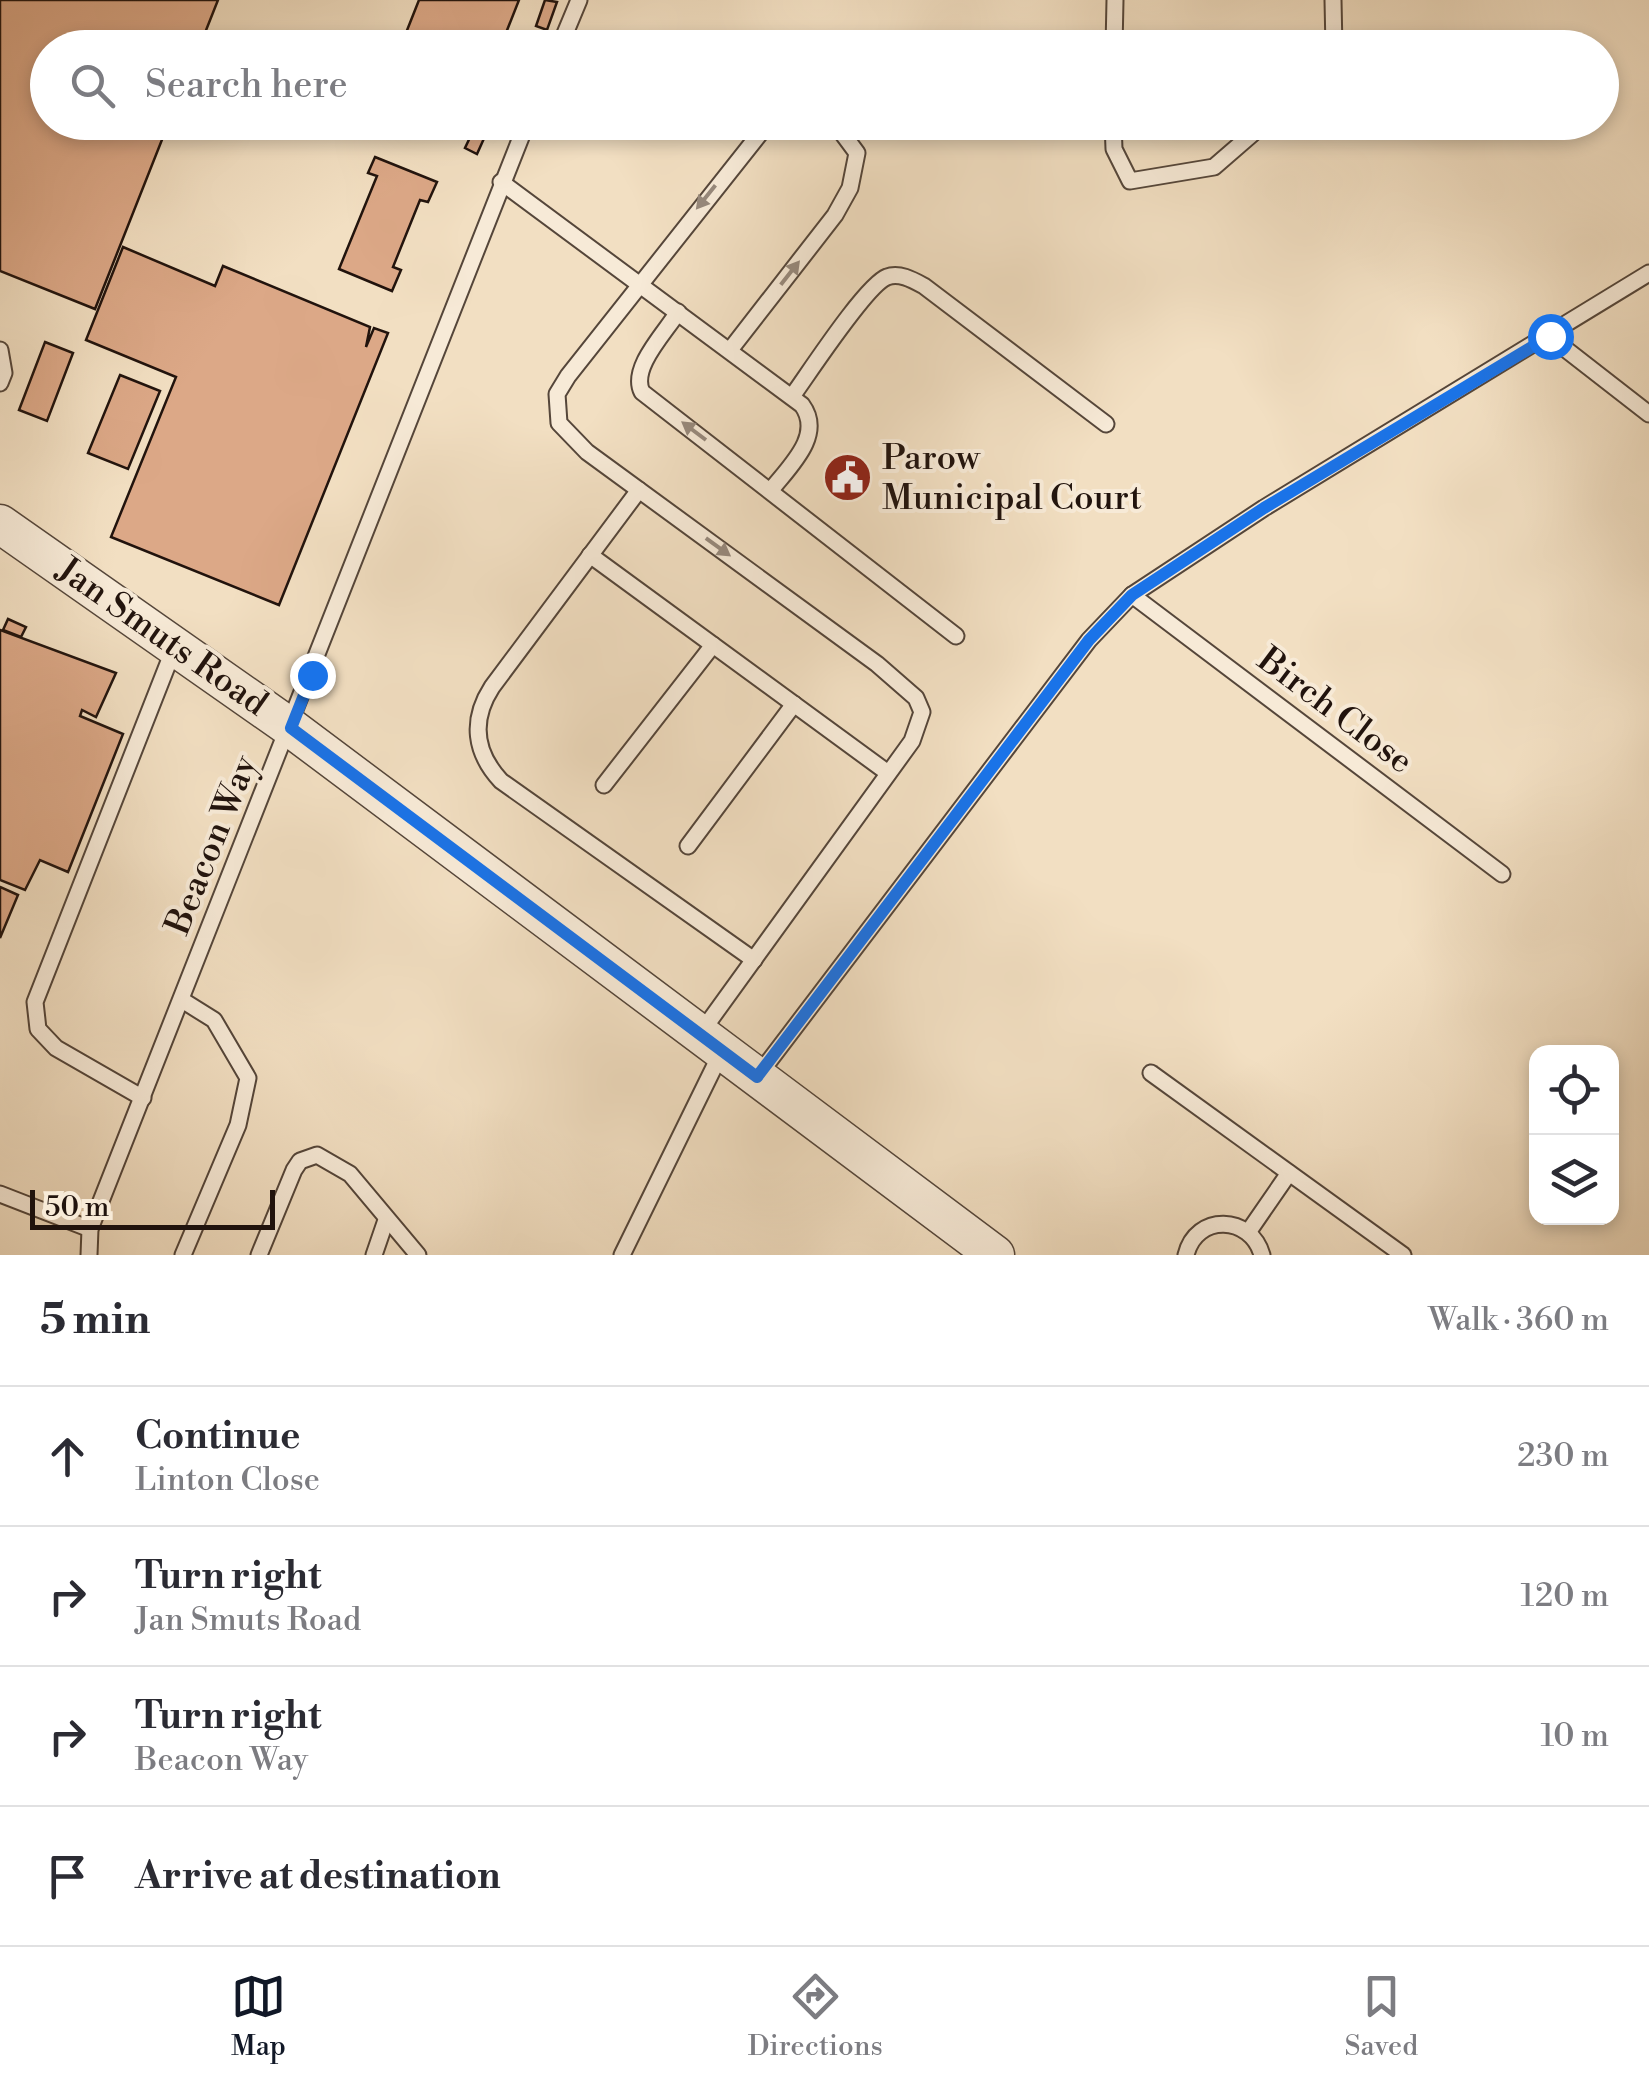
<!DOCTYPE html>
<meta charset="utf-8">
<style>
body{margin:0;font-family:"Libre Bodoni",serif;background:#f7f7f7;color:#2b2b33}
.controls{position:absolute;right:30px;bottom:30px;display:grid;overflow:hidden;border-radius:20px;box-shadow:0 5px 15px #0003}
.controls button{width:90px;height:90px;display:grid;place-items:center;padding:0;border:0;border-bottom:2px solid #e1e1e2;background:#fff;color:#2b2b33;font:50px sans-serif}
.scale{position:absolute;left:30px;bottom:25px;width:245px;box-sizing:border-box;padding-left:10px;border:5px solid #21130d;border-top:0;font-size:28px;line-height:35px;white-space:nowrap;color:#21130d;-webkit-text-stroke:8px #f7ead7;paint-order:stroke}
.stop{position:absolute;width:30px;height:30px;margin:-22px;border:8px solid #1a73e8;border-radius:50%;background:#fff}
.stop.end{background:#1a73e8;border-color:#fff;box-shadow:0 2px 10px #0008}
.list{margin:0;padding:0;list-style:none}
h2{display:flex;justify-content:space-between;align-items:center;height:130px;margin:0;padding:0 40px;font-size:42px}
h2 small{font-size:32px;font-weight:400;color:#7c7c81}
.list li{display:grid;grid-template-columns:65px 1fr auto;gap:30px;align-items:center;box-sizing:border-box;height:140px;padding:0 40px;border-top:2px solid #e1e1e2}
.list b{display:block;font-size:38px;white-space:nowrap}
.list p{margin:0;font-size:32px;white-space:nowrap;color:#7c7c81}
.list em{font-size:32px;font-style:normal;color:#7c7c81}
.icon{flex:none;width:55px;height:55px;fill:none;stroke:currentColor;stroke-width:2;stroke-linecap:round;stroke-linejoin:round}
.map{position:relative;flex:none;width:1649px;height:1255px;overflow:hidden}
.search{position:absolute;background:#fff;box-shadow:0 5px 15px #0003;left:30px;right:30px;top:30px;height:110px;display:flex;align-items:center;gap:25px;box-sizing:border-box;padding:0 35px;border-radius:55px;color:#7c7c81;font-size:38px}
.sheet{height:690px;background:#fff}
nav{display:flex;justify-content:space-around;align-items:center;box-sizing:border-box;height:140px;border-top:2px solid #e1e1e2;background:#fff;font-size:28px;color:#7c7c81}
nav a{display:grid;justify-items:center;gap:5px}
nav .on{color:#111827}
.map>svg:first-child{display:block}
.building{fill:#dca887;stroke:#21130d;stroke-width:2.5}
.lines{fill:none;stroke-linecap:round;stroke-linejoin:round}
.service-casing{stroke:#55463a;stroke-width:19}
.tertiary-casing{stroke:#55463a;stroke-width:41}
.service{stroke:#f7ead7;stroke-width:15}
.tertiary{stroke:#f7ead7;stroke-width:38}
.oneway{fill:#97897c}
.route{stroke:#1a73e8;stroke-width:12}
.labels{text-anchor:middle;dominant-baseline:central;stroke-width:8;stroke-linejoin:round;paint-order:stroke}
.poi-label{font-size:35px;fill:#21130d;stroke:#f7ead7;text-anchor:start}
.street-label{font-size:35px;fill:#21130d;stroke:#f7ead7}
</style>
<div class="map">
<svg width="1649" height="1255" viewBox="0 0 1649 1255">
<rect width="100%" height="100%" fill="#f2dfc2"/>
<filter id="stains"><feTurbulence type="fractalNoise" baseFrequency=".002" numOctaves="4"/><feColorMatrix values="0 0 0 0 .2 0 0 0 0 .09 0 0 0 0 .02 0 0 0 .5 -.17"/></filter>
<radialGradient id="worn" r=".72"><stop offset=".6" stop-color="#630" stop-opacity="0"/><stop offset="1" stop-color="#630" stop-opacity=".3"/></radialGradient>
<!-- building -->
<g class="building">
<path d="M0 0H218L199 48H48V122H169L95 309 0 271Z"/>
<path d="M419 0H519L500 48H400Z"/>
<path d="M545 0 557 2 547 30 536 26Z"/>
<path d="M474 129 486 134 477 154 465 148Z"/>
<path d="M375 157 437 182 428 202 420 200 393 267 401 270 392 291 339 269 377 176 368 173Z"/>
<path d="M123 247 215 286 223 266 370 327 366 347 374 328 388 333 279 605 111 537 176 377 86 340Z"/>
<path d="M45 342 73 353 47 421 19 410Z"/>
<path d="M120 375 160 391 128 469 88 453Z"/>
<path d="M8 619 26 627 21 637 3 630Z"/>
<path d="M0 630 116 673 96 717 82 710 80 716 123 734 68 872 40 860 25 890 0 880Z"/>
<path d="M0 887 18 895 0 938Z"/>
</g>
<g class="lines">
<defs>
<g id="service">
<path d="M1333 0 1334 48"/>
<path d="M559 48 579 0"/>
<path d="M1114 48 1115 0"/>
<path d="M1113 122 1114 149 1130 181 1214 167 1266 122"/>
<path d="M501 182 802 405C824 435 790 466 771 490"/>
<path d="M678 312C665 333 630 368 642 392L956 636"/>
<path d="M1550 337 1649 414"/>
<path d="M0 350 4 373 0 383"/>
<path d="M730 350 835 215 850 188 857 153 834 122"/>
<path d="M793 395C809 373 866 285 887 277 899 272 913 280 924 286L1106 424"/>
<path d="M639 490 492 687C470 721 475 753 501 781L754 960"/>
<path d="M590 555 888 773"/>
<path d="M1132 595 1502 874"/>
<path d="M604 785 713 645"/>
<path d="M688 846 794 704"/>
<path d="M182 1000 214 1020 248 1078 238 1125 183 1255"/>
<path d="M700 1034 912 741 922 712 916 698 877 664 587 452 559 423 557 394 568 376 769 122"/>
<path d="M1151 1073 1403 1255"/>
<path d="M757 1077 1089 640 1132 595 1264 508 1649 273"/>
<path d="M143 1098 56 1048 38 1029 35 1002 175 646"/>
<path d="M0 1194 90 1229"/>
<path d="M1249 1231 1289 1173"/>
<path d="M89 1255 90 1229 527 122"/>
<path d="M259 1255 294 1170 300 1161 317 1155 350 1174 418 1255"/>
<path d="M374 1255 386 1220"/>
<path d="M622 1255 722 1051"/>
<path d="M1186 1255C1196 1213 1251 1215 1262 1255"/>
</g>
<path id="tertiary" d="M0 524 291 728 995 1255"/>
</defs>
<!-- service casing -->
<use href="#service" class="service-casing"/>
<!-- tertiary casing -->
<use href="#tertiary" class="tertiary-casing"/>
<!-- service -->
<use href="#service" class="service"/>
<!-- tertiary -->
<use href="#tertiary" class="tertiary"/>
</g>
<!-- one-way arrows -->
<defs><path id="oneway-solid" d="M-6-.8H1V-3.2L6.5 0L1 3.2V.8H-6Z" transform="scale(2.5)"/></defs>
<g class="oneway">
<use href="#oneway-solid" transform="translate(706 197) rotate(129)"/>
<use href="#oneway-solid" transform="translate(790 273) rotate(-52)"/>
<use href="#oneway-solid" transform="translate(694 431) rotate(-143)"/>
<use href="#oneway-solid" transform="translate(718 547) rotate(36)"/>
</g>
<g class="lines">
<!-- route -->
<path class="route" d="M312 675 291 728 757 1077 1089 640 1132 595 1264 508 1550 336"/>
</g>
<!-- icons -->
<defs>
<symbol id="civic-disc" viewBox="-11 -11 22 22"><circle r="9.5" fill="#8f2418" stroke="#f7ead7"/><path d="M-.6-6.5H3V-4.5H.6V-3L4-1V1h2V6H-6V1h2V-1L-.6-3ZM-1.2 2.5V6h2.4V2.5Z" fill="#fff"/></symbol>
</defs>
<g fill-rule="evenodd">
<use href="#civic-disc" x="820" y="450" width="55" height="55"/>
</g>
<g class="labels">
<!-- poi labels -->
<g class="poi-label">
<text x="882" y="458">Parow<tspan x="882" dy="40">Municipal Court</tspan></text>
</g>
<!-- street labels -->
<g class="street-label">
<text transform="translate(162 637) rotate(35)">Jan Smuts Road</text>
<text transform="translate(1335 711) rotate(37)">Birch Close</text>
<text transform="translate(212 845) rotate(-68)">Beacon Way</text>
</g>
</g>
<rect width="100%" height="100%" filter="url(#stains)"/>
<rect width="100%" height="100%" fill="url(#worn)"/>
</svg>
<div class="controls">
<button><svg class="icon" aria-label="locate" viewBox="0 0 24 24"><circle cx="12" cy="12" r="6"/><path d="M12 2v4M12 18v4M2 12h4M18 12h4"/></svg></button>
<button><svg class="icon" aria-label="layers" viewBox="0 0 24 24"><path d="M12 4l9 5-9 5-9-5zM3 14l9 5 9-5"/></svg></button>
</div>
<div class="scale">50 m</div>
<div class="stop" style="left:1550px;top:336px"></div>
<div class="stop end" style="left:312px;top:675px"></div>
<div class="search"><svg class="icon" aria-label="search" viewBox="0 0 24 24"><circle cx="10" cy="10" r="6"/><path d="M15 15l6 6"/></svg>Search here</div>
</div>
<section class="sheet">
<h2>5 min<small>Walk · 360 m</small></h2>
<ul class="list">
<li><svg class="icon" aria-label="ahead" viewBox="0 0 24 24"><path d="M12 20V5M6 11l6-6 6 6"/></svg><div><b>Continue</b><p>Linton Close</p></div><em>230 m</em></li>
<li><svg class="icon" aria-label="right" viewBox="0 0 24 24"><path d="M7 20v-9h11M14 6l5 5-5 5"/></svg><div><b>Turn right</b><p>Jan Smuts Road</p></div><em>120 m</em></li>
<li><svg class="icon" aria-label="right" viewBox="0 0 24 24"><path d="M7 20v-9h11M14 6l5 5-5 5"/></svg><div><b>Turn right</b><p>Beacon Way</p></div><em>10 m</em></li>
<li><svg class="icon" aria-label="arrive" viewBox="0 0 24 24"><path d="M6 21V4h12l-3 4 3 4H6"/></svg><div><b>Arrive at destination</b></div></li>
</ul>
</section>
<nav>
<a class="on"><svg class="icon" aria-label="map" viewBox="0 0 24 24"><path d="M3 6l6-2 6 2 6-2v14l-6 2-6-2-6 2zM9 4v14M15 6v14"/></svg>Map</a>
<a><svg class="icon" aria-label="directions" viewBox="0 0 24 24"><path d="M12 3l9 9-9 9-9-9zM9 14v-3h6M13 9l2 2-2 2"/></svg>Directions</a>
<a><svg class="icon" aria-label="saved" viewBox="0 0 24 24"><path d="M7 4h10v16l-5-4-5 4z"/></svg>Saved</a>
</nav>
